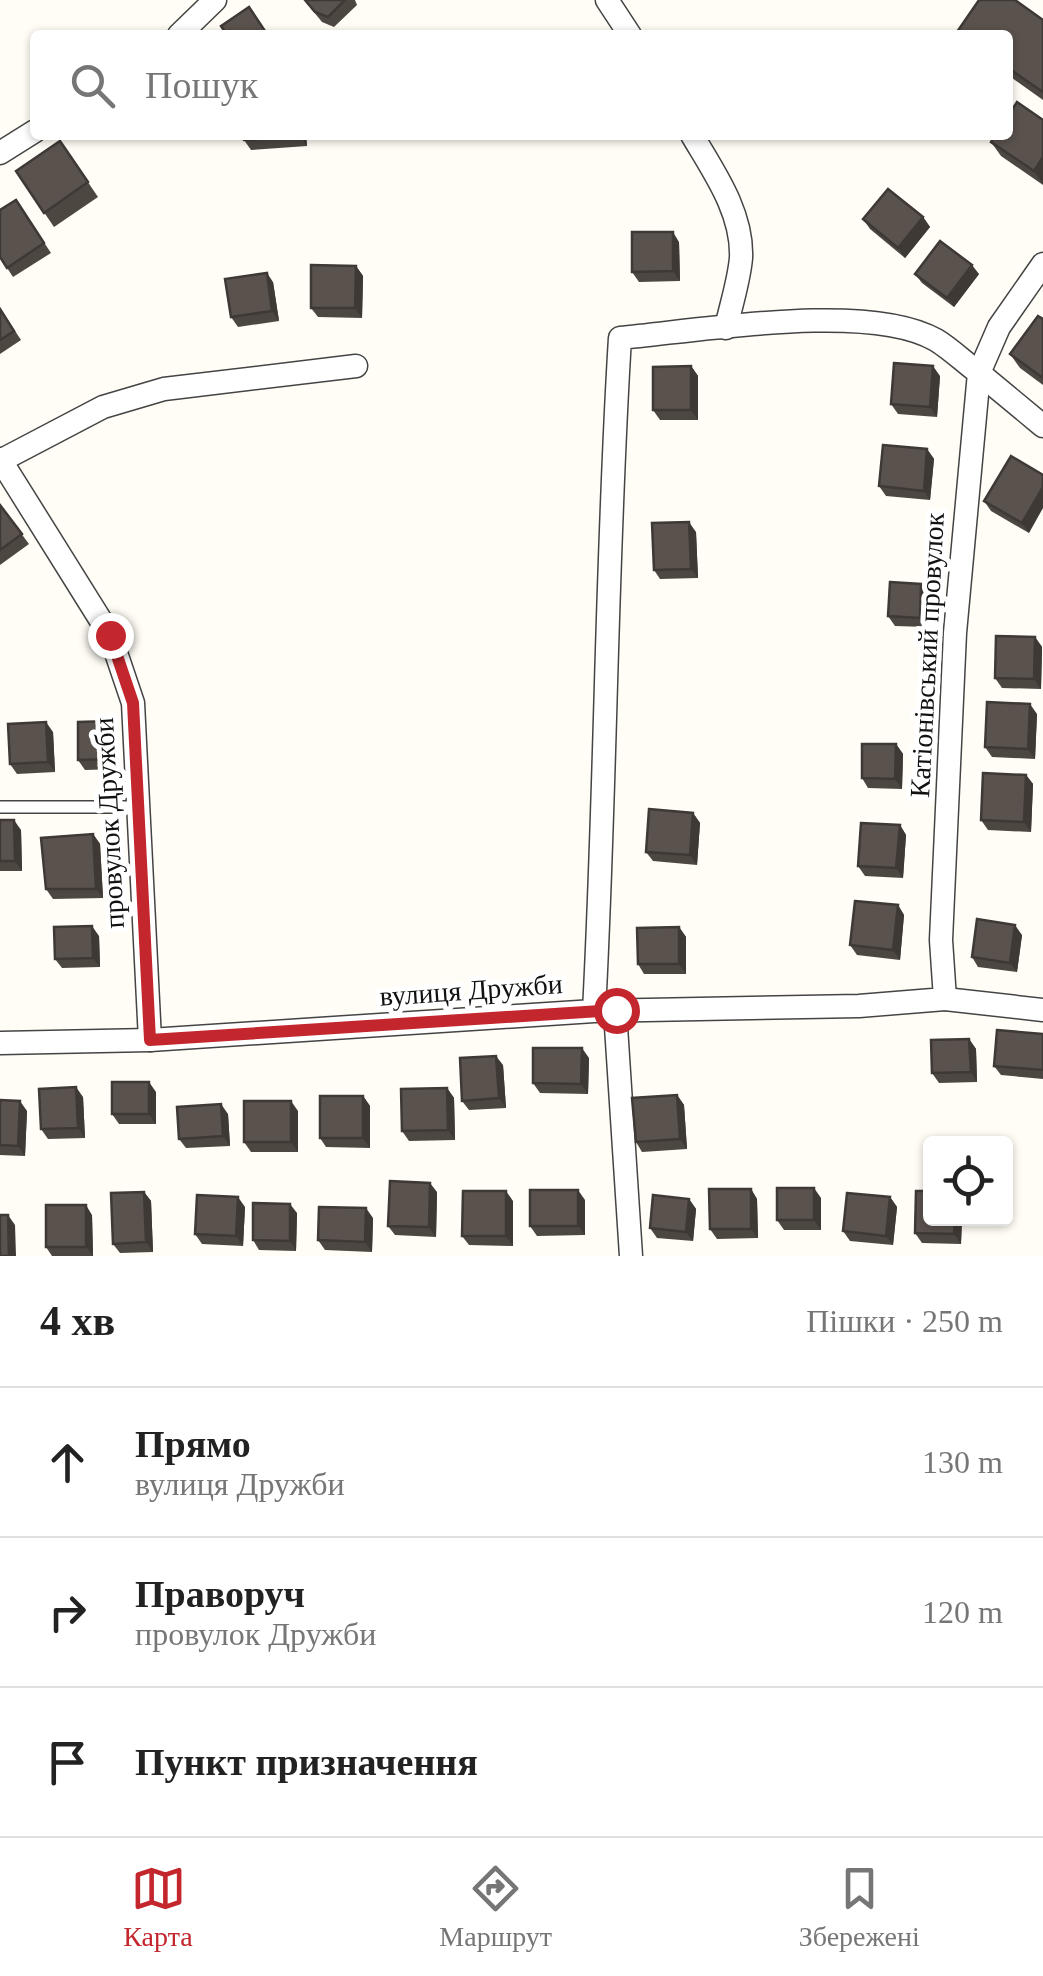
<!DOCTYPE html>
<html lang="uk">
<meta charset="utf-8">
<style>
body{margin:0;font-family:"Times New Roman",serif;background:#f2f2f2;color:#222}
.controls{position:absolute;right:30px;bottom:30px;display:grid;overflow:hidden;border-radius:10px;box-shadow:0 2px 8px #0004}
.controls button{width:90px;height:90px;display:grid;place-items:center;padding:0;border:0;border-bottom:2px solid #e0e0e0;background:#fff;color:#222;font:50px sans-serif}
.stop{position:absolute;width:30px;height:30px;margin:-22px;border:8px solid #c4262e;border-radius:50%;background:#fff}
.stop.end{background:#c4262e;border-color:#fff;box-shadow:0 2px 10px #0008}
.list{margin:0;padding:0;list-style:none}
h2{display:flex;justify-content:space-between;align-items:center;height:130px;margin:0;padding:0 40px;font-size:42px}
h2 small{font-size:32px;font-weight:400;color:#767676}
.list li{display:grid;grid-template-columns:65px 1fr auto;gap:30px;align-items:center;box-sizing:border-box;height:150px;padding:0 40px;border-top:2px solid #e0e0e0}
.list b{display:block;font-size:38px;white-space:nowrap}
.list p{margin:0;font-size:32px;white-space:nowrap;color:#767676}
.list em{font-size:32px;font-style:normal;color:#767676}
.icon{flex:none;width:55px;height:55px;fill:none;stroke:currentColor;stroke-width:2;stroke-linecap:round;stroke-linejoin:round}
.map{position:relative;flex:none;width:1043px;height:1256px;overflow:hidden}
.search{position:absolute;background:#fff;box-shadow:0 2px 8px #0004;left:30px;right:30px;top:30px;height:110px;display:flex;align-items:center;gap:25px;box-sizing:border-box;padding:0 35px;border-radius:10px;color:#767676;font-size:38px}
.sheet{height:580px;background:#fff}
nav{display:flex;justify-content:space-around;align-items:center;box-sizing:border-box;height:140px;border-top:2px solid #e0e0e0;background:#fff;font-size:28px;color:#767676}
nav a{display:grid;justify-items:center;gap:5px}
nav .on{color:#c4262e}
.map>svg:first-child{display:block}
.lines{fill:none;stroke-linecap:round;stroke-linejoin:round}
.lane-casing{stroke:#444;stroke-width:14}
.street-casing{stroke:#444;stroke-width:25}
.lane{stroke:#fff;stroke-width:11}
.street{stroke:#fff;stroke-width:22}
.wall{fill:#4d4742}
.shaded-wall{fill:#3f3936}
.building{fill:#5a524d;stroke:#3f3936;stroke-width:2.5}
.route{stroke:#c4262e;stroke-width:12}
.labels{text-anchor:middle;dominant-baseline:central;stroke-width:10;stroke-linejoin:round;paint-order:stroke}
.street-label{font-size:28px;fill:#111;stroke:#fff}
</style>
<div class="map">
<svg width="1043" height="1256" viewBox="0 0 1043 1256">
<rect width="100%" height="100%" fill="#fffdf5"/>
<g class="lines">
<defs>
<path id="lane" d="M0 807H140"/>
<g id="street">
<path d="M607 0 630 35"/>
<path d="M179 35 215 0"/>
<path d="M692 135C714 172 743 213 741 258 739 281 731 305 726 328"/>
<path d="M0 153 35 131"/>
<path d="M1043 264 999 327 979 373 1043 426"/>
<path d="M0 459 110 635 133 703 150 1040"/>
<path d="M0 461 103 407 164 389 356 366"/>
<path d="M945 999 1043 1010"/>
<path d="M615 1011 631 1256"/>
<path d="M0 1043 150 1040 594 1011 859 1006 945 999 941 940 955 633 979 373C965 363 951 349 936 340 869 301 698 331 620 338 606 562 606 787 594 1011"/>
</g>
</defs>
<!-- lane casing -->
<use href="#lane" class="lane-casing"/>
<!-- street casing -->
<use href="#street" class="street-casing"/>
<!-- lane -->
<use href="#lane" class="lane"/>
<!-- street -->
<use href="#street" class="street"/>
</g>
<!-- wall -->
<g class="wall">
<path d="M304 0H355L357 5 334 27 322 22Z"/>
<path d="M1043 20V100L1008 75V35H959L957 32Z"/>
<path d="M1043 120V185L1001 156 991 142Z"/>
<path d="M306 135 307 146 251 150 244 140Z"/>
<path d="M60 141 98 197 54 227 16 171Z"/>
<path d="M16 200 51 253 13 277 0 257Z"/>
<path d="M923 217 930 227 905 258 870 229 863 219Z"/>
<path d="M679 242 680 281 639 282 632 272Z"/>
<path d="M356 266 363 276 362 318 318 317 311 308Z"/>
<path d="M915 274H979L954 307 922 283Z"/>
<path d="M273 282 279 321 238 327 231 317Z"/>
<path d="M0 308 21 340 0 354Z"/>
<path d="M1043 319V385L1020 368 1010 354Z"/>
<path d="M691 366 698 376V420H660L653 410Z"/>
<path d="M940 376 937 417 898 414 891 404Z"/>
<path d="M927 449 934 459 930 500 886 496 879 486Z"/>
<path d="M1043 475 1029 533 991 511 984 501Z"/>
<path d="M0 505 29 544 0 565Z"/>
<path d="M696 532 698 578 660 579 654 570Z"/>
<path d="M928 594 926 627 895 626 888 616Z"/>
<path d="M1035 637 1042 647 1041 689 1002 688 995 678Z"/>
<path d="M1037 714 1035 759 992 757 985 747Z"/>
<path d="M118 731V769L85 770 78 760Z"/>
<path d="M53 732 55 772 17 774 10 764Z"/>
<path d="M896 744 903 754 902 789 868 788 862 778Z"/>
<path d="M1026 775 1033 784 1031 832 988 830 981 820Z"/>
<path d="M693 813 700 823 697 865 653 861 646 852Z"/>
<path d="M0 820 21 830 22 871H0Z"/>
<path d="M900 825 906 835 903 878 865 876 858 866Z"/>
<path d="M93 834 100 844 103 898 53 899 46 889Z"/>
<path d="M898 905 904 915 900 960 857 955 850 945Z"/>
<path d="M679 927 686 937V974H644L638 964Z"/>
<path d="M1022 935 1017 972 978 967 972 957Z"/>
<path d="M99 936 100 967 62 968 55 959Z"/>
<path d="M1043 1034V1079L1001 1075 994 1066Z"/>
<path d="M969 1039 976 1049 977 1082 939 1083 932 1073Z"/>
<path d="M589 1058 588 1094 540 1093 533 1083Z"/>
<path d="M503 1065 506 1108 469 1110 462 1101Z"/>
<path d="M447 1088 454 1098 455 1140 409 1141 402 1131Z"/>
<path d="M156 1092V1124H119L112 1114Z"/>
<path d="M677 1095 684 1105 687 1149 642 1152 636 1142Z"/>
<path d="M363 1096 370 1106V1148L326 1147 320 1138Z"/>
<path d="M83 1097 85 1138 48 1139 41 1129Z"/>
<path d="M0 1100 27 1111 25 1156 0 1155Z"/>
<path d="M298 1111V1152H251L244 1142Z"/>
<path d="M228 1114 230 1146 186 1148 179 1139Z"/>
<path d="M751 1189 757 1199 758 1238 717 1239 710 1229Z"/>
<path d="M144 1192 151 1201 153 1252 120 1253 113 1244Z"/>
<path d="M437 1192 436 1237 395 1235 388 1226Z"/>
<path d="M890 1197 897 1207 893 1245 850 1241 843 1231Z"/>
<path d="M821 1198V1230H784L777 1220Z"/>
<path d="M689 1199 696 1209 693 1241 657 1238 650 1228Z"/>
<path d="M585 1200V1235L537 1236 530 1226Z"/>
<path d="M513 1201V1246L469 1245 462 1236Z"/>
<path d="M245 1207 243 1246 202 1244 195 1234Z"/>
<path d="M297 1213 296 1251 259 1250 253 1240Z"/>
<path d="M92 1215 93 1256H52L46 1247Z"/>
<path d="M373 1218 372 1252 325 1250 318 1240Z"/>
<path d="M930 1218H962L961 1244 922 1243 915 1233Z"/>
</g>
<!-- shaded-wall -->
<g class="shaded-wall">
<path d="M300 135H306L307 146 300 136Z"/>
<path d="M1043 157V184L1034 171Z"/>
<path d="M923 217 930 227 905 258 898 248Z"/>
<path d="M673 232 679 242 680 281 673 271Z"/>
<path d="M972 265 979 274 954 307 947 298Z"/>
<path d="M356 266 363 276 362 318 355 308Z"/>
<path d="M267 273 273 282 279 321 272 311Z"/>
<path d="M691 366 698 376V420L691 410Z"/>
<path d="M933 366 940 376 937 417 930 407Z"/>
<path d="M927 449 934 459 930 500 924 491Z"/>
<path d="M1043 487V508L1029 533 1022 523Z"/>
<path d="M689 522 696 532 698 578 691 569Z"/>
<path d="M921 584 928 594 926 627 920 618Z"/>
<path d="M1035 637 1042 647 1041 689 1034 679Z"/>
<path d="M1030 704 1037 714 1035 759 1028 749Z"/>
<path d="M111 721 118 731V769L111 759Z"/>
<path d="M46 722 53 732 55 772 48 762Z"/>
<path d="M896 744 903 754 902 789 895 779Z"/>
<path d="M1026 775 1033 784 1031 832 1024 822Z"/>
<path d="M693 813 700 823 697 865 690 855Z"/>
<path d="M14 820 21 830 22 871 15 861Z"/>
<path d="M900 825 906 835 903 878 896 868Z"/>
<path d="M93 834 100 844 103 898 96 889Z"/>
<path d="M898 905 904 915 900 960 893 950Z"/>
<path d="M1015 925 1022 935 1017 972 1010 963Z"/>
<path d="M92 926 99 936 100 967 93 958Z"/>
<path d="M679 927 686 937V974L679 964Z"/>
<path d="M969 1039 976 1049 977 1082 971 1072Z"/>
<path d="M582 1048 589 1058 588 1094 581 1084Z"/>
<path d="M496 1056 503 1065 506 1108 499 1098Z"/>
<path d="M149 1082 156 1092V1124L149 1114Z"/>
<path d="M76 1087 83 1097 85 1138 78 1128Z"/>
<path d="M447 1088 454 1098 455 1140 448 1130Z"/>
<path d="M677 1095 684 1105 687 1149 680 1139Z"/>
<path d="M363 1096 370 1106V1148L363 1138Z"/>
<path d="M20 1101 27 1111 25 1156 18 1146Z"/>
<path d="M291 1101 298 1111V1152L291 1142Z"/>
<path d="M221 1104 228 1114 230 1146 223 1136Z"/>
<path d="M430 1183 437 1192 436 1237 429 1227Z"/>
<path d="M814 1188 821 1198V1230L814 1220Z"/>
<path d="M751 1189 757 1199 758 1238 751 1229Z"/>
<path d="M578 1190 585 1200V1235L578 1226Z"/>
<path d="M506 1191 513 1201V1246L506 1236Z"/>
<path d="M144 1192 151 1201 153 1252 146 1242Z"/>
<path d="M238 1197 245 1207 243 1246 236 1236Z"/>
<path d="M890 1197 897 1207 893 1245 886 1236Z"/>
<path d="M689 1199 696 1209 693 1241 686 1232Z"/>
<path d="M290 1204 297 1213 296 1251 290 1241Z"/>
<path d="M86 1205 92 1215 93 1256 86 1247Z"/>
<path d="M366 1208 373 1218 372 1252 365 1242Z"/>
<path d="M8 1215 15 1225 16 1256H10Z"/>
<path d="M955 1218H962L961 1244 954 1234Z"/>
</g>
<!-- building -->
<g class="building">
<path d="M305 0H345L328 17 315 12Z"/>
<path d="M979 0H1015L1043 20V92L1008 68V35H961L957 32Z"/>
<path d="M249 7 265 31 258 35H227L221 26Z"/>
<path d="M1017 102 1043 120V157L1034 171 991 142 995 135H1008V116Z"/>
<path d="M243 135H300V136L244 140Z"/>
<path d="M60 141 88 182 44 213 16 171Z"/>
<path d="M888 189 923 217 898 248 863 219Z"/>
<path d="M16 200 44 243 7 268 0 257V210Z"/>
<path d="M632 232H673V271L632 272Z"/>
<path d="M940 241 972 265 947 298 915 274Z"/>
<path d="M311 265 356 266 355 308H311Z"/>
<path d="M267 273 272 311 231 317 225 279Z"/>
<path d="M0 309 14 331 0 340Z"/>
<path d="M1038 316 1043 319V378L1010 354Z"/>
<path d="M894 363 933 366 930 407 891 404Z"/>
<path d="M691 366V410H653V367Z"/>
<path d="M883 445 927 449 924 491 879 486Z"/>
<path d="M1011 456 1043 475V487L1022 523 984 501Z"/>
<path d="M0 505 22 534 0 550Z"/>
<path d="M689 522 691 569 654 570 652 523Z"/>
<path d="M890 582 921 584 920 618 888 616Z"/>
<path d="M996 636 1035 637 1034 679 995 678Z"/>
<path d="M987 702 1030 704 1028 749 985 747Z"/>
<path d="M111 721V759L78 760V722Z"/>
<path d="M46 722 48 762 10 764 8 724Z"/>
<path d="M862 744H896L895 779 862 778Z"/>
<path d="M983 773 1026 775 1024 822 981 820Z"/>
<path d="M649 809 693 813 690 855 646 852Z"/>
<path d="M0 820H14L15 861H0Z"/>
<path d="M861 823 900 825 896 868 858 866Z"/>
<path d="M93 834 96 889H46L41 838Z"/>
<path d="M855 901 898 905 893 950 850 945Z"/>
<path d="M977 919 1015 925 1010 963 972 957Z"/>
<path d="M92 926 93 958 55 959 54 927Z"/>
<path d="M679 927V964H638L637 928Z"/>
<path d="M997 1030 1043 1034V1070L994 1066Z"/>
<path d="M969 1039 971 1072 932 1073 931 1040Z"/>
<path d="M533 1048H582L581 1084 533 1083Z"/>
<path d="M496 1056 499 1098 462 1101 460 1058Z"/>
<rect x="112" y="1082" width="37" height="32"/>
<path d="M76 1087 78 1128 41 1129 39 1089Z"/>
<path d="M447 1088 448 1130 402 1131 401 1089Z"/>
<path d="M677 1095 680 1139 636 1142 632 1098Z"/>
<rect x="320" y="1096" width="43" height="42"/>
<path d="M0 1100 20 1101 18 1146 0 1145Z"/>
<rect x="244" y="1101" width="47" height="41"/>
<path d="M221 1104 223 1136 179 1139 177 1107Z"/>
<path d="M390 1181 430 1183 429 1227 388 1226Z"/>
<rect x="777" y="1188" width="37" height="32"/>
<path d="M709 1189H751V1229H710Z"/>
<rect x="530" y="1190" width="48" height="36"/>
<path d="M463 1191H506V1236H462Z"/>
<path d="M916 1191H930V1218H955L954 1234 915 1233Z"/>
<path d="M144 1192 146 1242 113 1244 111 1193Z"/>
<path d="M847 1193 890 1197 886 1236 843 1231Z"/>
<path d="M197 1195 238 1197 236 1236 195 1234Z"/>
<path d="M653 1195 689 1199 686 1232 650 1228Z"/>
<path d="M253 1203 290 1204V1241L253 1240Z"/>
<rect x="46" y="1205" width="40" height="42"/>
<path d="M319 1207 366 1208 365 1242 318 1240Z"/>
<path d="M0 1215H8L9 1256H0Z"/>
</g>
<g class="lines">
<!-- route -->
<path class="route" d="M110 635 133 703 150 1040 616 1010"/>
</g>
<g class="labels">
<!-- street labels -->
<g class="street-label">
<text transform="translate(927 655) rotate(-87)">Катіонівський провулок</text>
<text transform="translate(109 823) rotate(-93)">провулок Дружби</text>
<text transform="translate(471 990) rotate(-4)">вулиця Дружби</text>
</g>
</g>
</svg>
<div class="controls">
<button><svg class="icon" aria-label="locate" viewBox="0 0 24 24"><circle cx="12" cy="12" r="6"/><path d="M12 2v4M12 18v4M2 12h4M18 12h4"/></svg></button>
</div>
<div class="stop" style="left:616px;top:1010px"></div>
<div class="stop end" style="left:110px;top:635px"></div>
<div class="search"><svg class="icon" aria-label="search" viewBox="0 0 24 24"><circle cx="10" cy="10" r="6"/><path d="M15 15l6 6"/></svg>Пошук</div>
</div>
<section class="sheet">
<h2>4 хв<small>Пішки · 250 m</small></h2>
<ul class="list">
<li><svg class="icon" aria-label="ahead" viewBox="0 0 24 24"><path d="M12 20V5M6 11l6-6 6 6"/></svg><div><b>Прямо</b><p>вулиця Дружби</p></div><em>130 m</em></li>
<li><svg class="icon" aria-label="right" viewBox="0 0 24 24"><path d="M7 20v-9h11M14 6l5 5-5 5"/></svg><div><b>Праворуч</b><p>провулок Дружби</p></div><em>120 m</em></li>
<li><svg class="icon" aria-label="arrive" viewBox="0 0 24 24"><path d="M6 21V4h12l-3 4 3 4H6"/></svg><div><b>Пункт призначення</b></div></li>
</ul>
</section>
<nav>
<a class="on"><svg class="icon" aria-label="map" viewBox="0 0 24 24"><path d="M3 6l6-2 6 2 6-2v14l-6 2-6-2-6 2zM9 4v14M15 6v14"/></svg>Карта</a>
<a><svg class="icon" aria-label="directions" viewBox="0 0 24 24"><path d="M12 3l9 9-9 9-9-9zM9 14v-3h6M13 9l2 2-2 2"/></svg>Маршрут</a>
<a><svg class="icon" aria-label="saved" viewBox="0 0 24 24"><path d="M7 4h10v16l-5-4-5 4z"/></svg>Збережені</a>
</nav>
